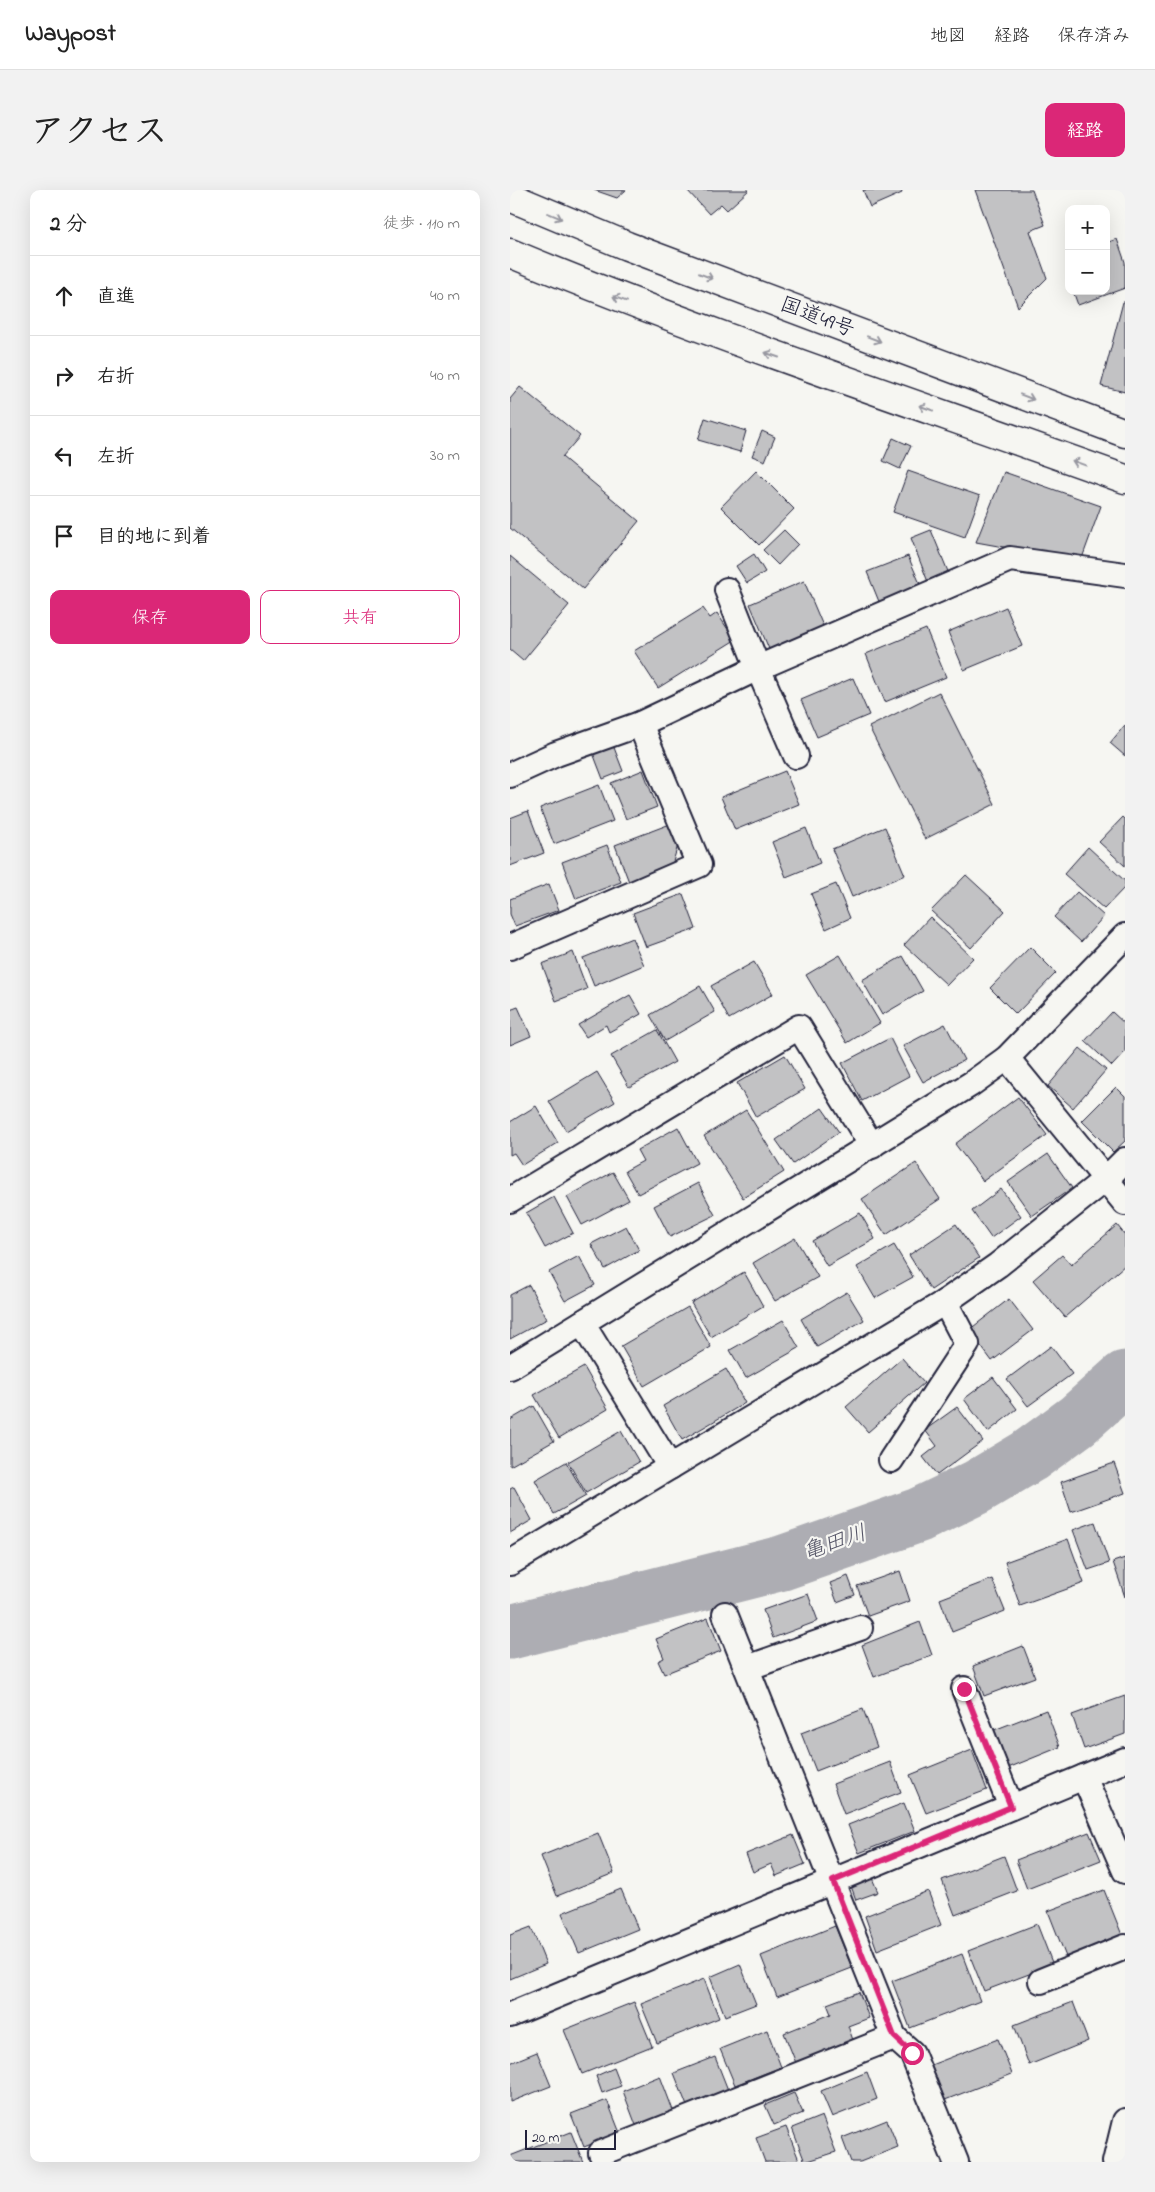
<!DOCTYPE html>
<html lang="ja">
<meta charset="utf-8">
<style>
body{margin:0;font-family:"Indie Flower","Klee One",sans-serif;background:#f2f2f2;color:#222}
.controls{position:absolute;right:15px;top:15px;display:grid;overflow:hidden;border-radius:10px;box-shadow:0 5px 20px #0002}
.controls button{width:45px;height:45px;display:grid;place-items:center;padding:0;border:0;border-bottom:1px solid #e0e0e0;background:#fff;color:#222;font:25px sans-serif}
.scale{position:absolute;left:15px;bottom:12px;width:91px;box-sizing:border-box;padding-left:5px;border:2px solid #22223b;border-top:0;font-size:14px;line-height:18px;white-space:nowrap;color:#22223b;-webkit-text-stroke:4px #f6f6f2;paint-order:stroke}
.stop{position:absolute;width:15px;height:15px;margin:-11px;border:4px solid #db2777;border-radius:50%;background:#fff}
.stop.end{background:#db2777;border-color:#fff;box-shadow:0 1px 5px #0008}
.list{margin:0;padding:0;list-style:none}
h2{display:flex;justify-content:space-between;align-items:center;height:65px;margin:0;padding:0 20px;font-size:21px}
h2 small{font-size:16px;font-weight:400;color:#767676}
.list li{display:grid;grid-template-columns:32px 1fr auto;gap:15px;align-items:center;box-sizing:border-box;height:80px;padding:0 20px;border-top:1px solid #e0e0e0}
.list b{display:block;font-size:19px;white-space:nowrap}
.list em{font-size:16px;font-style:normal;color:#767676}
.actions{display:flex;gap:10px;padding:15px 20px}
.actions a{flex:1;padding:11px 0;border:1px solid #db2777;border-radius:10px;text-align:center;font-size:18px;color:#db2777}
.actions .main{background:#db2777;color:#fff}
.icon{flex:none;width:28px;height:28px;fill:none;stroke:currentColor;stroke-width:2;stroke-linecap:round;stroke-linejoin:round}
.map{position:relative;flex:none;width:615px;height:1972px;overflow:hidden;border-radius:10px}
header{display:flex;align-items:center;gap:30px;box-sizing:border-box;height:70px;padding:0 25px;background:#fff;border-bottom:1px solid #e0e0e0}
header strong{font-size:24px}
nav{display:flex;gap:28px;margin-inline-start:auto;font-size:18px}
.intro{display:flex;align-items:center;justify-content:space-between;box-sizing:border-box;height:120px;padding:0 30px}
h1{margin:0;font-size:35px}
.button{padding:12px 22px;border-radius:10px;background:#db2777;color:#fff;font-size:18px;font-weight:700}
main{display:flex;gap:30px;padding:0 30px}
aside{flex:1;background:#fff;border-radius:10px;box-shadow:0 5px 20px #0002}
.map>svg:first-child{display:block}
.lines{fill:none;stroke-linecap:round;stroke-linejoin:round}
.river{stroke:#adadb3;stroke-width:55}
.building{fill:#c2c2c4;stroke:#22223b}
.street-casing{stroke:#22223b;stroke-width:28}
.highway-casing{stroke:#22223b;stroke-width:31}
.street{stroke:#f6f6f2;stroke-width:24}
.highway{stroke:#f6f6f2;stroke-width:28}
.oneway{stroke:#9797a0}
.route{stroke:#db2777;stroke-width:6}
.labels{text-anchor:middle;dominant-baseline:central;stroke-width:4.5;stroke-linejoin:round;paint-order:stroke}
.street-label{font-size:21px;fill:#22223b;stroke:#f6f6f2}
.water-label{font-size:22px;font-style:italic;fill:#535365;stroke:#f6f6f2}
</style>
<header>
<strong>Waypost</strong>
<nav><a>地図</a><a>経路</a><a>保存済み</a></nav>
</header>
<div class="intro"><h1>アクセス</h1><a class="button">経路</a></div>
<main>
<aside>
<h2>2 分<small>徒歩 · 110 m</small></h2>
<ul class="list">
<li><svg class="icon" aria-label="ahead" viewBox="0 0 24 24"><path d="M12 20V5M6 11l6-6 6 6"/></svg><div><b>直進</b></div><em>40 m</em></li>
<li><svg class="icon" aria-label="right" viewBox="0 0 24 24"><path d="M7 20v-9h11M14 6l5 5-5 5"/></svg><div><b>右折</b></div><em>40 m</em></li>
<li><svg class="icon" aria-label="left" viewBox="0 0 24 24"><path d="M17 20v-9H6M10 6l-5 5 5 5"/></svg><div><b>左折</b></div><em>30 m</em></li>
<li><svg class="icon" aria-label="arrive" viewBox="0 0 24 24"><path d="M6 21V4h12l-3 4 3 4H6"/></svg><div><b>目的地に到着</b></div></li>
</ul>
<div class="actions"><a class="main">保存</a><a>共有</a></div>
</aside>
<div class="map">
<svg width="615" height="1972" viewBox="0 0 615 1972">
<rect width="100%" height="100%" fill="#f6f6f2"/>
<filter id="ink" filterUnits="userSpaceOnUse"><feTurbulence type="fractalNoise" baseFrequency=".02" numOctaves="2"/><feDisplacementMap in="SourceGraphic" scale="10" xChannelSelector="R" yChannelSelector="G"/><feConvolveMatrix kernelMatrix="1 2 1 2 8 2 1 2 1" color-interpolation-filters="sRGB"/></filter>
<g filter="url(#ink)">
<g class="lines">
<!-- river -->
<path class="river" d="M0 1442 272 1373 409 1325 467 1297 519 1266 568 1230 615 1188"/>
</g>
<!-- building -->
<g class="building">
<path d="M84 0H116L107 8Z"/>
<path d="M177 0H239L217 20 211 14 199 24Z"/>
<path d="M353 0H391L392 3 360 17Z"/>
<path d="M465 0H522L535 35 520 41 537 88 508 117Z"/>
<path d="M607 49 615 72V98L568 115 563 101H596V53Z"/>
<path d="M613 112H615V202L591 196Z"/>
<path d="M10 197 70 246 52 267 129 331 73 399 0 338V209Z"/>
<path d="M195 228 236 241 230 262 188 250Z"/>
<path d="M252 241 265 247 255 271 242 266Z"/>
<path d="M383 248 401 256 390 279 373 271Z"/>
<path d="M246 281 284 319 249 355 211 317Z"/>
<path d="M398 281 470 306 455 347 383 322Z"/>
<path d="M494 282 591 316 571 371 466 352Z"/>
<path d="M274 340 288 354 268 375 253 360Z"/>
<path d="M421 340 439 384 418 392 401 348Z"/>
<path d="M244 364 255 382 237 393 226 376Z"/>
<path d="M0 366 59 415 13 471 0 460Z"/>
<path d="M398 366 411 396 370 414 357 382Z"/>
<path d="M294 391 313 436 259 459 240 414Z"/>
<path d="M496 417 512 456 454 480 438 442Z"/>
<path d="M193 418 200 428 207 423 225 450 148 498 124 461Z"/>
<path d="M416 439 436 487 375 512 356 464Z"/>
<path d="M343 488 359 525 307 547 291 510Z"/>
<path d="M429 502 485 614 415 649 359 537Z"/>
<path d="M615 535V566L600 553Z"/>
<path d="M103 555 113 581 93 589 83 563Z"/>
<path d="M133 580 147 617 116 629 101 593Z"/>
<path d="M275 581 289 614 225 640 211 607Z"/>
<path d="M89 595 103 631 44 654 30 618Z"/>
<path d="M18 621 34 663 0 676V628Z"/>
<path d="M613 627 615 629V676L589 652Z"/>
<path d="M160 634 168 655 162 675 119 692 105 655Z"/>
<path d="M375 637 395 685 342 707 322 659Z"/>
<path d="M296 638 310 673 276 687 262 652Z"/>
<path d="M97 655 111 692 66 709 52 672Z"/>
<path d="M578 657 615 691V697L594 719 554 684Z"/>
<path d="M456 685 495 721 461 758 421 721Z"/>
<path d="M39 694 49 720 5 736 0 724V709Z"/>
<path d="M326 694 340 728 316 739 301 704Z"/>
<path d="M567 702 594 726 571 752 544 727Z"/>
<path d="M173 704 186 739 136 757 123 723Z"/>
<path d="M420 727 463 768 437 795 394 755Z"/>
<path d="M122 748 134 775 84 796 73 768Z"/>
<path d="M520 757 546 783 506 824 480 798Z"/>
<path d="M63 762 77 799 46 811 32 774Z"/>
<path d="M330 765 370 833 337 853 296 785Z"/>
<path d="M393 766 413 801 372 825 352 790Z"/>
<path d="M244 772 263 804 219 829 201 796Z"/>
<path d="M190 796 205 822 155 851 140 825Z"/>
<path d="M120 805 131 824 99 842 96 835 76 847 68 835Z"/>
<path d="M8 817 21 846 0 855V820Z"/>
<path d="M602 822 615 834V862L602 876 575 851Z"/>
<path d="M435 834 454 870 413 892 393 856Z"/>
<path d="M147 840 165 872 119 897 101 866Z"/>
<path d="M380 848 399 886 352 911 332 873Z"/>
<path d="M570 858 596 880 563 918 538 896Z"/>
<path d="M275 865 295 899 246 927 227 893Z"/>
<path d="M87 882 105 912 56 941 39 911Z"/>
<path d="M606 897 615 906V951L603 962 572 931Z"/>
<path d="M508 907 537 945 473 991 445 954Z"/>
<path d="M26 916 48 953 12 975 4 963 0 965V932Z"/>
<path d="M312 918 329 942 283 974 266 950Z"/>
<path d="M236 920 274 982 233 1008 194 946Z"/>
<path d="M168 937 187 973 128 1004 115 981 133 971 127 960Z"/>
<path d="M538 964 562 998 522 1026 498 992Z"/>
<path d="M406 973 430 1009 376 1045 352 1009Z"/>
<path d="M103 982 119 1010 72 1035 57 1007Z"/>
<path d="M188 993 205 1025 160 1047 144 1016Z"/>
<path d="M491 999 511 1026 481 1048 462 1021Z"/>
<path d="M44 1007 63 1043 35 1058 16 1023Z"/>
<path d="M350 1023 365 1049 317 1076 302 1051Z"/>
<path d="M446 1034 469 1068 421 1100 399 1065Z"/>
<path d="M607 1035 615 1045V1075L555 1127 523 1090 552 1065 561 1075Z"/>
<path d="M116 1036 129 1060 95 1079 81 1054Z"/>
<path d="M285 1048 308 1087 265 1111 243 1073Z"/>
<path d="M384 1055 403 1087 365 1108 347 1077Z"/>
<path d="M69 1066 85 1095 55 1111 39 1082Z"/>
<path d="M234 1082 253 1116 201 1147 181 1113Z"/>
<path d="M19 1095 37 1129 0 1149V1105Z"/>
<path d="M337 1102 354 1130 307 1157 291 1129Z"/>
<path d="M499 1109 523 1140 482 1171 459 1140Z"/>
<path d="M178 1117 201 1157 134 1196 111 1156Z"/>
<path d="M273 1130 289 1158 236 1188 220 1160Z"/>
<path d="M541 1156 562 1184 518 1216 497 1189Z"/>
<path d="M392 1168 414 1193 358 1242 336 1217Z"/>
<path d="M74 1177 98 1219 49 1248 24 1205Z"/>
<path d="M216 1179 235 1213 172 1250 153 1216Z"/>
<path d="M483 1187 507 1219 478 1242 454 1209Z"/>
<path d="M24 1216 44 1251 0 1276V1230Z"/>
<path d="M447 1217 473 1251 427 1285 413 1267 427 1256 415 1240Z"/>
<path d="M111 1241 129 1272 76 1303 58 1272Z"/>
<path d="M56 1272 76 1306 44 1324 25 1290Z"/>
<path d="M604 1273 615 1303 561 1322 551 1292Z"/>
<path d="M4 1297 22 1330 0 1343V1299Z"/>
<path d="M585 1332 599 1373 578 1380 563 1340Z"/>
<path d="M558 1349 574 1393 510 1416 495 1372Z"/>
<path d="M615 1368V1407L603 1372Z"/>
<path d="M390 1381 400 1411 358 1426 347 1396Z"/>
<path d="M338 1386 345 1405 327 1412 320 1393Z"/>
<path d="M482 1389 495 1421 442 1442 430 1409Z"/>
<path d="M298 1404 308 1431 263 1448 253 1420Z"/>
<path d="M198 1428 211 1461 154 1484 148 1471 154 1468 146 1449Z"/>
<path d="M410 1432 422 1465 364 1487 352 1455Z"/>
<path d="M513 1456 525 1487 474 1506 463 1476Z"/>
<path d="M615 1506V1544L574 1559 562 1525Z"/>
<path d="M353 1519 367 1557 306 1581 291 1543Z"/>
<path d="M536 1520 550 1557 498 1578 484 1540Z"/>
<path d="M462 1560 477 1600 416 1623 400 1585Z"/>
<path d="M380 1572 391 1602 334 1624 323 1594Z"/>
<path d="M394 1613 405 1641 349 1663 338 1635Z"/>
<path d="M579 1642 591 1670 517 1699 506 1670Z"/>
<path d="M88 1643 104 1683 47 1706 31 1666Z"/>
<path d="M283 1645 295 1674 266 1686 261 1674 243 1682 236 1664Z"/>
<path d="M494 1666 507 1701 445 1725 432 1690Z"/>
<path d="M362 1688 368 1702 346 1710 341 1696Z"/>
<path d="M111 1699 128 1739 69 1763 52 1723Z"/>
<path d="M594 1700 612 1745 556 1767 538 1721Z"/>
<path d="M418 1701 431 1735 367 1760 355 1726Z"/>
<path d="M527 1734 543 1775 474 1801 458 1761Z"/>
<path d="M325 1736 342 1778 267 1807 251 1766Z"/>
<path d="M21 1737 36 1774 0 1789V1745Z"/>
<path d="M452 1764 470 1811 400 1838 382 1791Z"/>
<path d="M230 1774 246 1814 215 1826 200 1787Z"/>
<path d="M194 1789 209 1828 147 1853 131 1814Z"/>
<path d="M349 1802 359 1828 338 1836 343 1850 286 1873 274 1843 321 1824 317 1814Z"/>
<path d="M124 1812 142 1856 72 1884 54 1840Z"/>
<path d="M563 1812 578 1851 519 1875 504 1835Z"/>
<path d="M257 1840 271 1877 225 1895 210 1859Z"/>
<path d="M488 1849 502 1884 435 1910 421 1875Z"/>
<path d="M27 1862 41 1896 0 1912V1873Z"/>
<path d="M205 1867 218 1900 177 1916 164 1883Z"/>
<path d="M104 1878 111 1896 92 1903 86 1886Z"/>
<path d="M357 1882 367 1909 322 1927 311 1901Z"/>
<path d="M150 1886 164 1923 127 1938 113 1901Z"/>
<path d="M284 1903 293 1923 264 1935 255 1915Z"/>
<path d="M97 1910 110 1943 74 1957 61 1924Z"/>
<path d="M312 1926 326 1962 295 1972 282 1938Z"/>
<path d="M377 1930 388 1957 350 1972H341L332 1948Z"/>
<path d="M276 1937 289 1970 284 1972H255L246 1948Z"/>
<path d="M61 1942 73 1972H0V1966Z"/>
</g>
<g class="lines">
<defs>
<g id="street">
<path d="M217 400 248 478 286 566"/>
<path d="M0 585 46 564 130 534 248 478 500 369 615 385"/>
<path d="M0 757 189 675 130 534"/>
<path d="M497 868 615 1013"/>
<path d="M0 1010 289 837 362 956"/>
<path d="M72 1133 160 1277 435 1112 488 1075 596 989 615 970"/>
<path d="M0 1177 461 894 497 868 615 746"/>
<path d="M381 1270 457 1154 435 1112"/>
<path d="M0 1373 160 1277"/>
<path d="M215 1424 384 1847 402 1863 446 1972"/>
<path d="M237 1478 350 1438"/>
<path d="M454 1499 501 1617"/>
<path d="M574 1587 615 1681"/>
<path d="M531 1791 615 1757"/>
<path d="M0 1825 615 1570"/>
<path d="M91 1963 384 1847"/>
<path d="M605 1972 615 1931"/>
</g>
<g id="highway">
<path d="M0 7 117 56 615 243"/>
<path d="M0 63C202 147 410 215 615 289"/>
</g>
</defs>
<!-- street casing -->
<use href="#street" class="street-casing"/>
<!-- highway casing -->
<use href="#highway" class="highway-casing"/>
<!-- street -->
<use href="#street" class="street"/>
<!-- highway -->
<use href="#highway" class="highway"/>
</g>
<!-- one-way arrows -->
<defs><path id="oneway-shaft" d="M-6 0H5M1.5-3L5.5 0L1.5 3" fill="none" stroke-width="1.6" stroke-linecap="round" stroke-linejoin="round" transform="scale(1.25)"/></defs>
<g class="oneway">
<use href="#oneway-shaft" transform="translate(45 26) rotate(23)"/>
<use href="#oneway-shaft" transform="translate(196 86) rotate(21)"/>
<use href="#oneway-shaft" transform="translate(110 109) rotate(-160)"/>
<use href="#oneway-shaft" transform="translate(364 149) rotate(21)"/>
<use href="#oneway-shaft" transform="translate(262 165) rotate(-161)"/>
<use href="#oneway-shaft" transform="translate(517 207) rotate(21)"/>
<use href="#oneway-shaft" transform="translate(416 218) rotate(-161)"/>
<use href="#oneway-shaft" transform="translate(569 273) rotate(-160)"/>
</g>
</g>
<g class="lines" filter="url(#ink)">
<!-- route -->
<path class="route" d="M402 1863 384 1846 323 1691 501 1617 454 1499"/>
</g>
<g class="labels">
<!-- street labels -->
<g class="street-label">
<text transform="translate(307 128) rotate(21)">国道49号</text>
</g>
<!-- water labels -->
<g class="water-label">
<text transform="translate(325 1354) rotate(-19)">亀田川</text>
</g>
</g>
</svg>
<div class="controls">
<button>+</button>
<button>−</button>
</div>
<div class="scale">20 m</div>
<div class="stop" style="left:402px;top:1863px"></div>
<div class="stop end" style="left:454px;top:1499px"></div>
</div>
</main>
